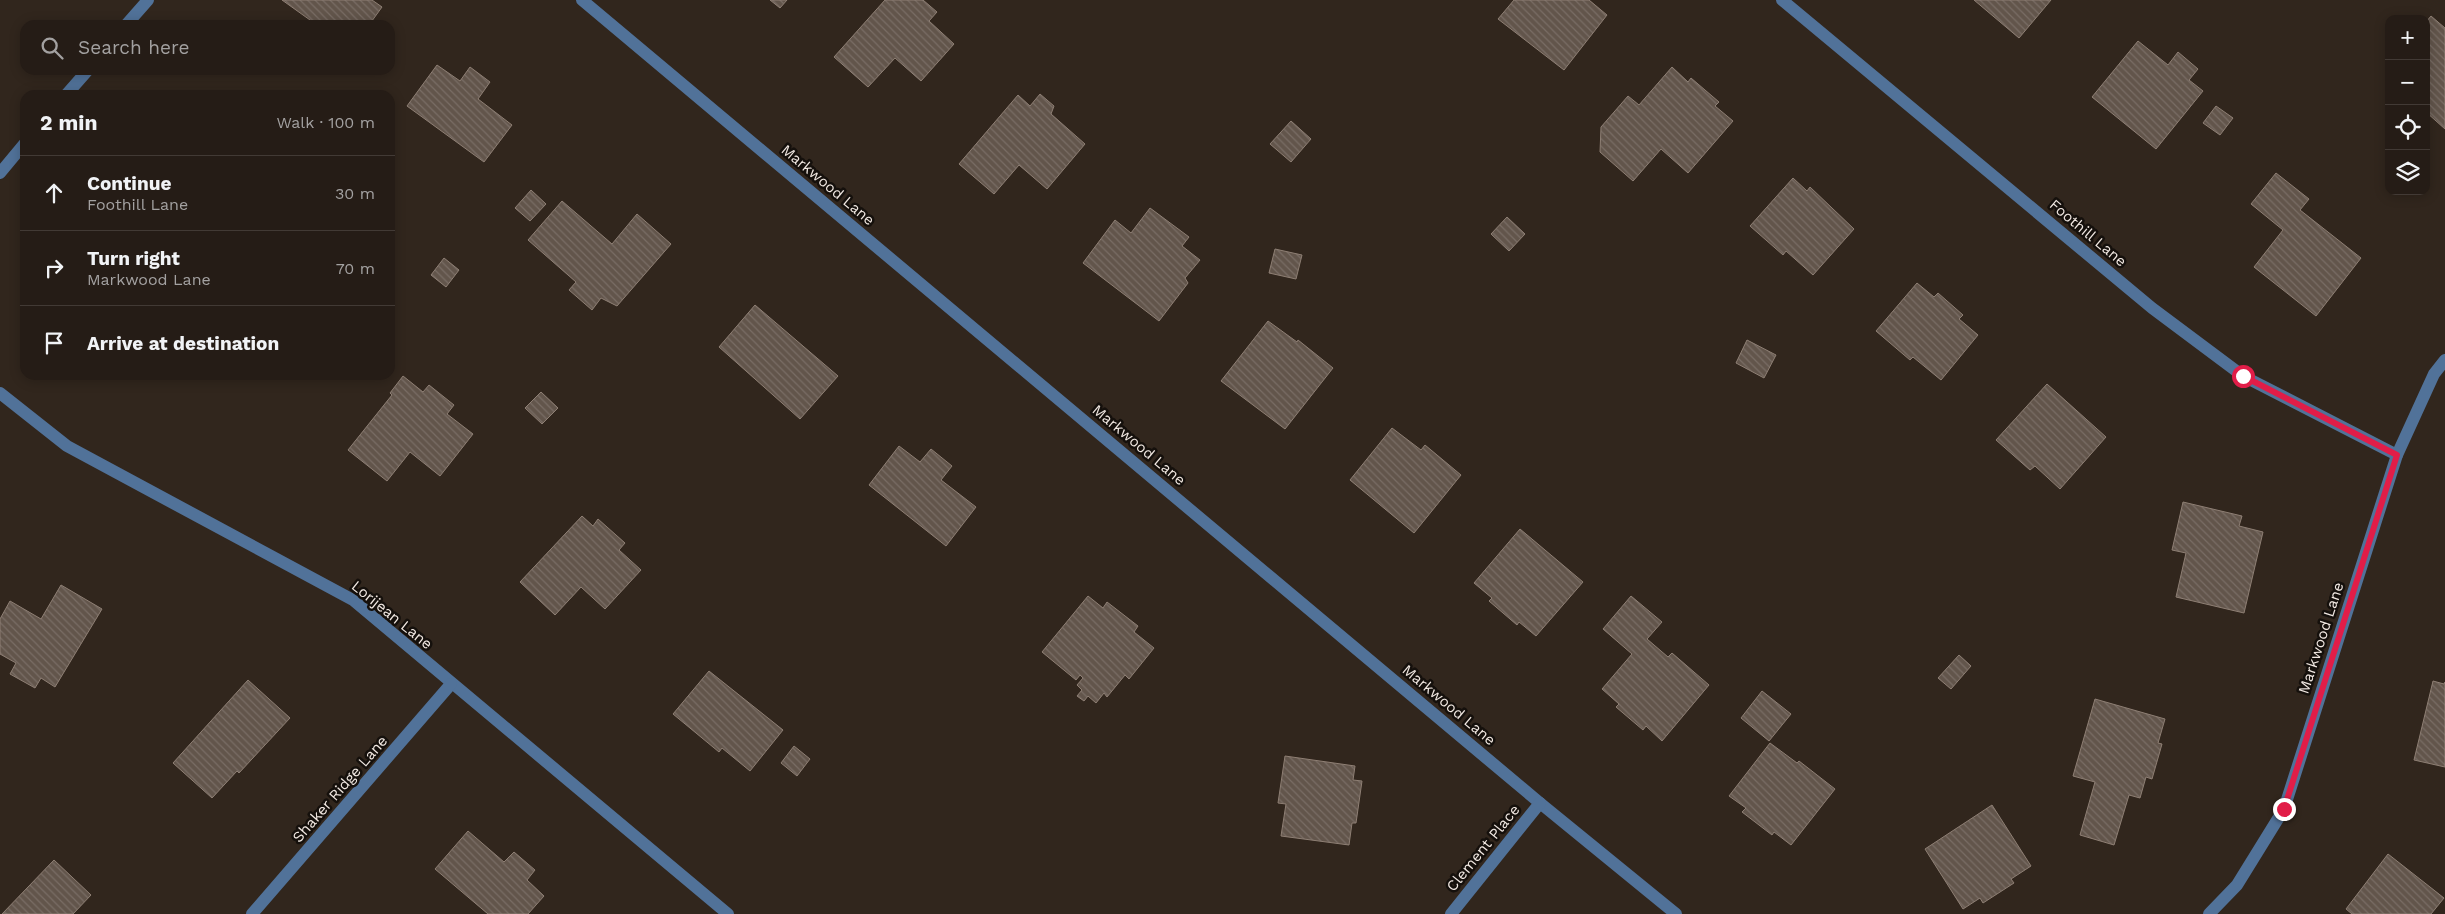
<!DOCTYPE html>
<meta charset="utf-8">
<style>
body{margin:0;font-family:"Work Sans",sans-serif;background:#2d251f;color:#f1f3f6}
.controls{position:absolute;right:15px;top:15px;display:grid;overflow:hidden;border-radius:10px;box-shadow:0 2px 12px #0003}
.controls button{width:45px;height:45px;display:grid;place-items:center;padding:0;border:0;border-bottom:1px solid #423a35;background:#251c16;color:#f1f3f6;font:25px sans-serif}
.stop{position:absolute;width:15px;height:15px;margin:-11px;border:4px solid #e11d48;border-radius:50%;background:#fff}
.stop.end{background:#e11d48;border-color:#fff;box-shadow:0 1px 5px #0008}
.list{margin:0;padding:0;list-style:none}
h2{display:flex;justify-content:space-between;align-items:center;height:65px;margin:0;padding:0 20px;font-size:21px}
h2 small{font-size:16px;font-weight:400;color:#a3a1a1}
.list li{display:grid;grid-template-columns:32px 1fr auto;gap:15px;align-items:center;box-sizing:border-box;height:75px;padding:0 20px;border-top:1px solid #423a35}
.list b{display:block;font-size:19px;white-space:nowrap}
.list p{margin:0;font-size:16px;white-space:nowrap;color:#a3a1a1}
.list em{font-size:16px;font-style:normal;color:#a3a1a1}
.icon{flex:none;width:28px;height:28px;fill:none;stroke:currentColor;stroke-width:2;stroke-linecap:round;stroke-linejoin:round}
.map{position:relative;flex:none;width:2445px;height:914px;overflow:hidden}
.search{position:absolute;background:#251c16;box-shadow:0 2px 12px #0003;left:20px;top:20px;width:375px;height:55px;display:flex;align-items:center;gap:12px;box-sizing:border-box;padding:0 18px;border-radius:15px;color:#a3a1a1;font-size:19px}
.panel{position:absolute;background:#251c16;box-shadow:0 2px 12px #0003;left:20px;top:90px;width:375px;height:290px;border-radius:15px}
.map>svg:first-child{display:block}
.building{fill:url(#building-back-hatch);stroke:#8e7f74}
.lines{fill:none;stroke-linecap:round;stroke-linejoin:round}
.minor{stroke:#517299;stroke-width:12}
.route{stroke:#e11d48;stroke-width:6}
.labels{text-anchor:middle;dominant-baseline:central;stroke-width:5;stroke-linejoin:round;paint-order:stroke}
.street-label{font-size:15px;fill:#f2e9e3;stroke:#15100c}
</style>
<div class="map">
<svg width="2445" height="914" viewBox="0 0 2445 914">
<defs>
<pattern id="building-back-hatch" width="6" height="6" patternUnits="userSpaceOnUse" patternTransform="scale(1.25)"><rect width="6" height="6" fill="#62554b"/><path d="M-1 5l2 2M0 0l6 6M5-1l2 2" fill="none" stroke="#796d65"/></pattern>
</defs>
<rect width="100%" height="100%" fill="#31261d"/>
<!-- building -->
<g class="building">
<path d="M282 0H372L382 7 369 25H317Z"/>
<path d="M770 0H787L780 8Z"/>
<path d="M885 0H923L937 12 929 21 954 44 921 81 895 58 868 87 834 57Z"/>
<path d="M1514 0H1589L1607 15 1564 70 1498 19Z"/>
<path d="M1974 0H2051L2019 38Z"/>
<path d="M2431 16 2445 28V129L2426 112V64L2430 60 2426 56V22Z"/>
<path d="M2138 41 2168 65 2178 52 2198 69 2189 80 2203 91 2156 149 2092 97Z"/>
<path d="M437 65 460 81 470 67 490 82 478 99 512 125 484 162 407 106Z"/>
<path d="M1672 67 1688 82 1691 78 1719 102 1715 106 1733 121 1688 173 1661 149 1633 181 1600 152 1601 127 1628 96 1639 105Z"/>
<path d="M1040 94 1054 106 1051 114 1085 144 1047 189 1019 165 994 194 959 164 1018 95 1030 106Z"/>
<path d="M2216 106 2233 118 2220 135 2203 123Z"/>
<path d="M1291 121 1311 139 1291 162 1270 144Z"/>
<path d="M2276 173 2309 199 2300 210 2361 258 2316 316 2254 267 2283 230 2251 204Z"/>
<path d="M1793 178 1807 191 1810 187 1854 229 1813 275 1786 251 1783 255 1750 226Z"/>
<path d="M531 190 546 204 530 221 515 208Z"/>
<path d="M562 201 612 244 637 214 671 244 617 306 601 298 592 310 569 290 576 282 528 240Z"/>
<path d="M1150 208 1189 237 1182 246 1200 260 1185 278 1188 283 1159 321 1083 263 1115 220 1131 233Z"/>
<path d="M1507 217 1525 234 1509 251 1491 234Z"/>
<path d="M1275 249 1302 255 1296 279 1269 273Z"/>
<path d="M444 258 459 270 446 287 431 275Z"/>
<path d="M1917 283 1934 297 1938 293 1963 315 1959 319 1978 335 1941 380 1913 357 1910 360 1876 331Z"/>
<path d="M755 305 838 376 800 419 719 347Z"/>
<path d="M1268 321 1297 342 1298 340 1333 368 1285 429 1221 381Z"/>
<path d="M1747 340 1776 355 1764 378 1736 363Z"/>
<path d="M403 376 423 392 429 385 454 405 447 414 473 434 440 476 410 452 387 481 348 450 392 395 390 393Z"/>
<path d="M2047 384 2106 437 2060 489 2035 466 2030 470 1996 440Z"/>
<path d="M541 392 558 408 542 424 525 408Z"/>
<path d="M1392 428 1421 450 1425 445 1461 475 1414 533 1350 480Z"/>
<path d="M899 446 920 462 931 449 952 466 941 480 976 507 946 546 869 485Z"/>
<path d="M2183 502 2242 516 2239 526 2263 532 2244 613 2176 597 2186 553 2172 550Z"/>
<path d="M582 516 593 526 598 519 625 543 619 550 641 570 605 609 581 587 555 615 520 582Z"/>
<path d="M1520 529 1583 582 1536 636 1519 622 1517 625 1489 601 1492 598 1474 583Z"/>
<path d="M61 585 102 609 55 687 41 678 35 688 10 674 16 663 0 654V619L10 601 41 619Z"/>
<path d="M1088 596 1103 608 1107 602 1138 626 1134 632 1154 648 1129 679 1125 675 1107 697 1104 693 1096 703 1088 696 1084 701 1077 696 1082 690 1077 685 1083 678 1080 675 1076 680 1042 652Z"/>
<path d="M1631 596 1662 622 1647 639 1668 657 1672 653 1709 685 1662 741 1646 726 1643 730 1616 707 1619 704 1602 689 1632 654 1603 629Z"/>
<path d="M1959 655 1971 666 1951 689 1938 678Z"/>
<path d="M709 671 783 730 750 771 722 748 719 752 673 714Z"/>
<path d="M248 680 290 718 239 773 237 771 212 798 173 763Z"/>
<path d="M2433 681 2444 684 2445 682V767L2414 760Z"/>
<path d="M1762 691 1791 714 1769 741 1741 718Z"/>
<path d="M2095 699 2165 719 2158 743 2162 744 2152 779 2146 777 2140 798 2129 795 2114 845 2080 835 2095 782 2073 776Z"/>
<path d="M1770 743 1797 763 1799 761 1835 789 1791 845 1774 832 1772 835 1742 812 1746 808 1729 796Z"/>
<path d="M794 746 810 759 797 776 781 763Z"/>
<path d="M1285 756 1355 766 1353 780 1362 781 1356 823H1352L1349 845 1281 836 1286 804 1278 803Z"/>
<path d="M1992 805 2031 866 2011 879 2014 883 1983 903 1980 898 1963 909 1925 849Z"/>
<path d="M468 831 504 862 514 852 535 870 527 880 544 896 528 914H488L435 869Z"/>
<path d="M2388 854 2444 898 2431 914H2352L2346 909Z"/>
<path d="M54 860 91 895 73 914H2Z"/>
</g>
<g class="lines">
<!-- minor -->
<g class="minor">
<path d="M582 0 1540 803 1676 914"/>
<path d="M1782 0 2152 308 2243 376 2397 455"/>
<path d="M126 25 148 0"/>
<path d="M66 95 88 70"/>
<path d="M0 173 25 143"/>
<path d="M0 393 67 446 353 600 728 914"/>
<path d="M252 914 451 684"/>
<path d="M1451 914 1540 803"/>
<path d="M2209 914 2237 885 2284 809 2397 455 2434 374 2445 360"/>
</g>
</g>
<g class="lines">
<!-- route -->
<path class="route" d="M2243 376 2397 455 2284 809"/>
</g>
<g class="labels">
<!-- street labels -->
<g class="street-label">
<text transform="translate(828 185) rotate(40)">Markwood Lane</text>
<text transform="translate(2088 233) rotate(40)">Foothill Lane</text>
<text transform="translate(1139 445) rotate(40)">Markwood Lane</text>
<text transform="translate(392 615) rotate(39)">Lorijean Lane</text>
<text transform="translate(2321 638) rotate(-72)">Markwood Lane</text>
<text transform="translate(1449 705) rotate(40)">Markwood Lane</text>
<text transform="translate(340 789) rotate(-49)">Shaker Ridge Lane</text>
<text transform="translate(1483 848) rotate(-51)">Clement Place</text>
</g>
</g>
</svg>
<div class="controls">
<button>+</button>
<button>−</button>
<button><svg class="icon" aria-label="locate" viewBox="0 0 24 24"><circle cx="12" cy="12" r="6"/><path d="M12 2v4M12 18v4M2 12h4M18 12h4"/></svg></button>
<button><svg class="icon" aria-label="layers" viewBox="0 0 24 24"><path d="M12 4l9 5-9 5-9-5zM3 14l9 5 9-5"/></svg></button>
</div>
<div class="stop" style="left:2243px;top:376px"></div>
<div class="stop end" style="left:2284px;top:809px"></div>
<div class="search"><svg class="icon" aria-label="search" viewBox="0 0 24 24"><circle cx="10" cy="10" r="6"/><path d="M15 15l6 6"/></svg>Search here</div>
<section class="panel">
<h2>2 min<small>Walk · 100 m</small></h2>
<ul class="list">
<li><svg class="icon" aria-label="ahead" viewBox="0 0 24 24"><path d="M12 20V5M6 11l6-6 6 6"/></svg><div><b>Continue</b><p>Foothill Lane</p></div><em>30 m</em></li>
<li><svg class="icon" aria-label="right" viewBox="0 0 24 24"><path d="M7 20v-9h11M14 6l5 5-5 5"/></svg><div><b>Turn right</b><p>Markwood Lane</p></div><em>70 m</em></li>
<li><svg class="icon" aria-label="arrive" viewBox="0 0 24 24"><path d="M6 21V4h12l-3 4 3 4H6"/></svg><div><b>Arrive at destination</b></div></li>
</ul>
</section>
</div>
